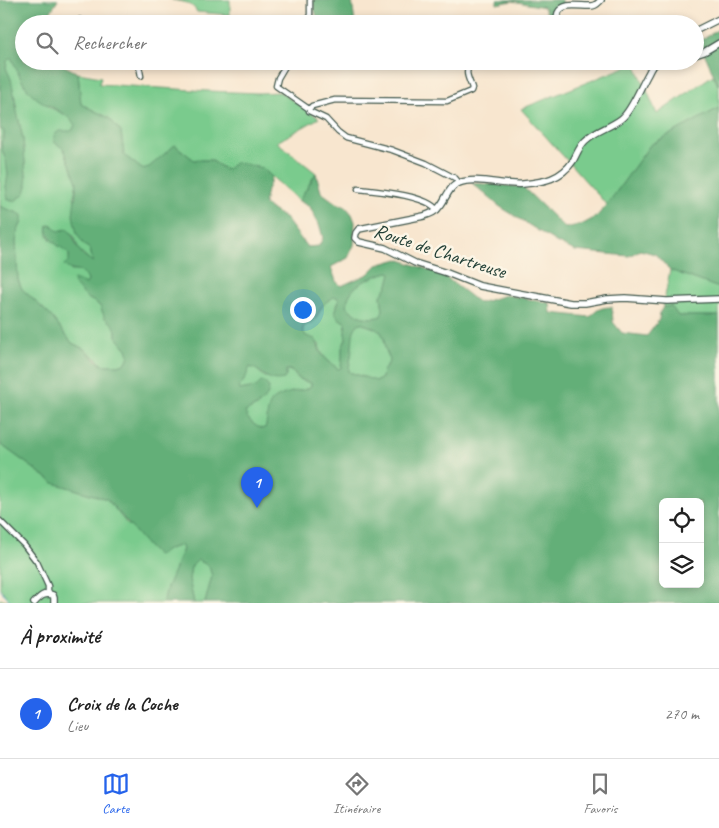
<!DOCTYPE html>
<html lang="fr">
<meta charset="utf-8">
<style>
body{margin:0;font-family:Caveat,sans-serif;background:#f6f6f6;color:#222}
.controls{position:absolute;right:15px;bottom:15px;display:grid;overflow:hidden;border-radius:8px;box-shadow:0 2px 8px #0003}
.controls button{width:45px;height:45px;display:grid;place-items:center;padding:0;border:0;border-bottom:1px solid #e0e0e0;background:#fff;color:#222;font:25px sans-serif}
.you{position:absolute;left:302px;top:309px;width:18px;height:18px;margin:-12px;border:4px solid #fff;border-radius:50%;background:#1a73e8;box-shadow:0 0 0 8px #1a73e833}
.badge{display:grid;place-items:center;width:32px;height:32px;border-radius:50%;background:#2563eb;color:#fff;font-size:16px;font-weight:700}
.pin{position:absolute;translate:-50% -41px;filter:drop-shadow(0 1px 2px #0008)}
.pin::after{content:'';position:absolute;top:26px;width:18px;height:15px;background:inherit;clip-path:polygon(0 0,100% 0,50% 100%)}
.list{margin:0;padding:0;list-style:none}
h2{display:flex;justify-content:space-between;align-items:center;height:65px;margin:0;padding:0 20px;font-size:21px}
h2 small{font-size:16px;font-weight:400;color:#767676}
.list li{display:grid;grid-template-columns:32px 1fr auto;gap:15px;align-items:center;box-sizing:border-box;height:90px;padding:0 20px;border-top:1px solid #e0e0e0}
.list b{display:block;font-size:19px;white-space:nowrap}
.list p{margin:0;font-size:16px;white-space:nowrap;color:#767676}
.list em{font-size:16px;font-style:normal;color:#767676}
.icon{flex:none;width:28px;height:28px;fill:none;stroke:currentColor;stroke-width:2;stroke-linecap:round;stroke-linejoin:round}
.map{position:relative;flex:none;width:719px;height:603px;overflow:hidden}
.search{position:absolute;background:#fff;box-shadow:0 2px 8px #0003;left:15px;right:15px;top:15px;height:55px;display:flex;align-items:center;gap:12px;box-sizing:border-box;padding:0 18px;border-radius:28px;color:#767676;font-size:19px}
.sheet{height:155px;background:#fff}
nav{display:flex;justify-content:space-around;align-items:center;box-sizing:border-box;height:70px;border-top:1px solid #e0e0e0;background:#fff;font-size:14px;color:#767676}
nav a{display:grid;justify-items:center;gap:2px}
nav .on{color:#2563eb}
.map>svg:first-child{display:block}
.green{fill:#7acb8d;stroke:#4c8460}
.forest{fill:#63af78;stroke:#417656;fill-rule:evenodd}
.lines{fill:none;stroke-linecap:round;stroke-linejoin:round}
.stream{stroke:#57bdd5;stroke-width:1}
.street-casing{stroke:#40564b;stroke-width:7}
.secondary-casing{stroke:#40564b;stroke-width:8}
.street{stroke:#fff;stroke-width:4.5}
.secondary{stroke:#fff;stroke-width:5.5}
.labels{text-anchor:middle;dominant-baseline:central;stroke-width:5;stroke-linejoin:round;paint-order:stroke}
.street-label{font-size:20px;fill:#1f3d34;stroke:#fcf5e5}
</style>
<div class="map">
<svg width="719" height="603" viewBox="0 0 719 603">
<rect width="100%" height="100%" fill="#fcf5e5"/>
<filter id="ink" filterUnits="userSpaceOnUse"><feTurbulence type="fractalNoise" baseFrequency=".02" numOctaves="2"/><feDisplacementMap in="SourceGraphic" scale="10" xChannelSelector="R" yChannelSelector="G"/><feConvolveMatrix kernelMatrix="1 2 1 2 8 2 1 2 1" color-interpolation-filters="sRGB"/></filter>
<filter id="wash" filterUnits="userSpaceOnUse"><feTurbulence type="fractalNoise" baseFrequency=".0096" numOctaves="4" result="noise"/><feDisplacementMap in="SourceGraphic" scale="20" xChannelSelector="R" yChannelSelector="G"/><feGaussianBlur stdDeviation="1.12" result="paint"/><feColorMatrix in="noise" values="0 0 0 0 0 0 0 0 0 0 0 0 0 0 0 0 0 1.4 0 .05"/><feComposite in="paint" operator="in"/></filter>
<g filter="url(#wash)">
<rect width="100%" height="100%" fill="#f8e6cf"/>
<!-- green -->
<g class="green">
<path d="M172 0H230V15L197 12C191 2 183 2 172 0Z"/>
<path d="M11 57 24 85 49 107 66 115 71 119 75 125 64 149 77 182 74 196 84 245 90 249 93 263 79 250 74 236 67 229 58 231 48 225C44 243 60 243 68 252 69 253 70 267 71 271 82 271 85 271 88 281L86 284 87 298 95 302 100 306 105 318 113 323 116 329V336L127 349 130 355 127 361 122 365H102L97 359 84 349 72 343 50 315 22 289 18 280 16 241 19 228 22 222 16 212 4 208 0 206V129L4 131C4 137 1 141 2 147 2 152 5 157 7 163 9 171 8 179 6 187L27 186 23 139 17 112 15 99 11 80 6 68 7 61Z"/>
<path d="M635 63 657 114 713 75 719 87V108L650 145 607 205 521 109Z"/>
<path d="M78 73 101 77 99 84 208 91 259 93 280 92 319 118 277 142 316 173 299 201 262 168 226 170 211 160H194L175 145 149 168 142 169 124 155 121 132 109 118 81 104Z"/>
<path d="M670 270 719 288V316H678L671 306 663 307Z"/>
<path d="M388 272 391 273 388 285 381 296 383 310 381 316C369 321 353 316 346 305 347 302 348 297 350 294 356 282 375 276 388 272Z"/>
<path d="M334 296 337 297 339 300 336 306 338 318 346 323 345 333 346 339 342 348V358L341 368 338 369C330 362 320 356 319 344 314 341 305 338 303 331 302 324 310 325 314 321 318 318 319 311 322 307 325 302 329 299 334 296Z"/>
<path d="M360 323 372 327 381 332 384 338 385 348 390 360 387 366 383 371 382 378 379 380 376 381 349 372C349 363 352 355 352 346 352 338 352 328 360 323Z"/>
<path d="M249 367 256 369 265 377 286 376V370C295 371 293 375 299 379 302 381 308 382 311 383V386L306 390 293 392 268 410 266 427 262 429C255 426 246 420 245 412L259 405 256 387 240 390 239 387 245 379Z"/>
<path d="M0 444 54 483 107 499 127 524 169 549 181 545 183 549 168 587 163 603H0V599L10 601 0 588Z"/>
<path d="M198 560 209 566 212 576 205 603H194L189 579 191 567Z"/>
</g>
<!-- forest -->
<g class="forest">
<path d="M0 0H58L43 24H24V61H55L78 73 81 104 109 118 121 132 124 155 142 169 149 167 175 145 194 160H211L226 170 236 162 262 168 272 177 267 190 264 204 286 219 307 247 319 246 323 238 320 227 310 207 299 201 316 173 321 192 336 203 345 206 352 214 355 222 354 245 348 258 331 267 336 281 341 286 368 274 377 265 398 259 443 275 479 303 506 295 550 303 551 313 590 317C597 309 602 307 612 307L613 322 622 333 647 336 659 320 660 312 663 307 671 306 678 316H719V603H205L212 576 209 566 198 560 191 567 189 579 194 603H163L167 587 183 549 181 545 169 549 158 556 150 549 107 499 54 483 0 444V206C7 210 15 211 22 215V222L19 228 16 241 18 280 22 289 50 315 72 343 84 349 102 365H122L127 361 129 355 127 349 116 336V330L113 324 105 318 100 306 95 302 87 298 73 283 74 280H77L86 284 88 281C83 265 74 276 64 265L69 261C69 258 70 255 68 253 68 252 63 249 62 248 53 243 46 236 48 225L51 224 58 231 67 229C75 235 74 244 80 251 83 256 89 259 93 262L90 249 84 245 77 234 73 215 77 182 64 149 54 142V135L59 131H72L75 125C66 110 45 107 33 95 22 85 17 70 11 57L7 61 6 68 11 79 15 99 17 112 23 139 27 186 25 193 15 201 8 200 6 187 8 174 6 161 2 149 1 143 4 137V131L0 129ZM388 272 391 273 388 285 381 296 383 310 381 316C369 321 353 316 346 305 347 302 348 297 350 294 356 282 375 276 388 272ZM334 297H337L339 300 335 313 338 318 346 323 345 333 346 339 342 348V358L341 368 338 369C332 364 323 358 320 351 318 346 318 343 315 339L306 336 303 331V327L314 321 322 306 326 302ZM360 323 372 327 381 332 384 338 385 348 390 360 387 366 383 371 382 378 379 380 376 381 349 372C349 363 352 355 352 346 353 338 352 328 360 323ZM250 367C264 371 266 383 284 379L286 376V370H290L295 374 299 379 311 383V386C305 391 300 390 292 392 268 398 268 404 266 427L262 429C255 426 247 420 245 412 256 406 269 401 269 387L264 382H261L256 387 240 390 239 387 245 379ZM663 502H700V584H663Z"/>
<path d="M313 0H352L355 24C330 24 316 31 313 0Z"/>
<path d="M497 0H562L563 5C554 10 554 13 555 23L550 21 544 7 512 1 497 4Z"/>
<path d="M719 29V87L699 41Z"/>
<path d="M719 108V288L670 270 655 254 640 250 629 256 575 251 556 242 499 206 472 183 523 187 565 228 583 224 596 217 607 205 650 145Z"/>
</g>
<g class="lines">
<!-- stream -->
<path class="stream" d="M0 590 13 603"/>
</g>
</g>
<g filter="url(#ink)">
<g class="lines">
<defs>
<g id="street">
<path d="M310 0V17L316 24"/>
<path d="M80 20 88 24"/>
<path d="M138 61 141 76"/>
<path d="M288 61 278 78 276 86 309 109V111L326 119 338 132 346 138 392 150 426 163 455 178 459 183"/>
<path d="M309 109 312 106 335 100 447 101 471 91 472 88C468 76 464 74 471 61"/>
<path d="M358 189C376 191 427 195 437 210"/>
<path d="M0 521 24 545 37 562 48 586V592L45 594"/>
</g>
<g id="secondary">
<path d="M561 24C558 21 556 18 558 13 563 1 582 7 591 6 596 6 598 3 601 0"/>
<path d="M635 24H647"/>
<path d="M695 31 719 19"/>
<path d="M695 55 704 52 719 43"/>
<path d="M659 61 651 68 648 74C641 86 631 112 621 119 609 128 595 131 585 141 579 147 577 154 573 161 561 179 544 182 523 184 504 186 476 176 459 183 449 186 446 199 440 206 436 212 430 214 424 216L359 229 356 233 355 238 359 242 385 248 415 263 447 273 480 286 571 303H585L607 299 625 298 667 301 719 299"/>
<path d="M34 603C40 597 44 592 53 595L54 598V603"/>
</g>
</defs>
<!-- street casing -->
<use href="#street" class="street-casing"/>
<!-- secondary casing -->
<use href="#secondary" class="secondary-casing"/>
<!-- street -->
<use href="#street" class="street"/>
<!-- secondary -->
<use href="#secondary" class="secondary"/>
</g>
</g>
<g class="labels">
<!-- street labels -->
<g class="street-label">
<text transform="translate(440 251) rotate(18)">Route de Chartreuse</text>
</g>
</g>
</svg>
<div class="controls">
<button><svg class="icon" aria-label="locate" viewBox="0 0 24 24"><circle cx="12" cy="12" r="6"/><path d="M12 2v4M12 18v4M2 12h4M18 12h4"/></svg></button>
<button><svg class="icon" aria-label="layers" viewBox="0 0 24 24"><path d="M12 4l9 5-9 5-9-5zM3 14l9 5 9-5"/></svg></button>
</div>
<div class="you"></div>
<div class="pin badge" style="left:257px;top:508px">1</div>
<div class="search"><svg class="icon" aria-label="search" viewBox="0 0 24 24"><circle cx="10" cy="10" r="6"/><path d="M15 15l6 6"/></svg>Rechercher</div>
</div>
<section class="sheet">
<h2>À proximité<small></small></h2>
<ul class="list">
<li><span class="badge">1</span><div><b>Croix de la Coche</b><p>Lieu</p></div><em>270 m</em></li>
</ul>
</section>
<nav>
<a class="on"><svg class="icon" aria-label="map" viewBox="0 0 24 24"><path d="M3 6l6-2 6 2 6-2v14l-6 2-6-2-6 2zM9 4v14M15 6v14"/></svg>Carte</a>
<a><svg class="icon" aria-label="directions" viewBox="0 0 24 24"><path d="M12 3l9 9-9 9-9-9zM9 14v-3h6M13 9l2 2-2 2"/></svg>Itinéraire</a>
<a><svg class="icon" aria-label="saved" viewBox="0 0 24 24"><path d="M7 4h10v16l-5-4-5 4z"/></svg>Favoris</a>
</nav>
